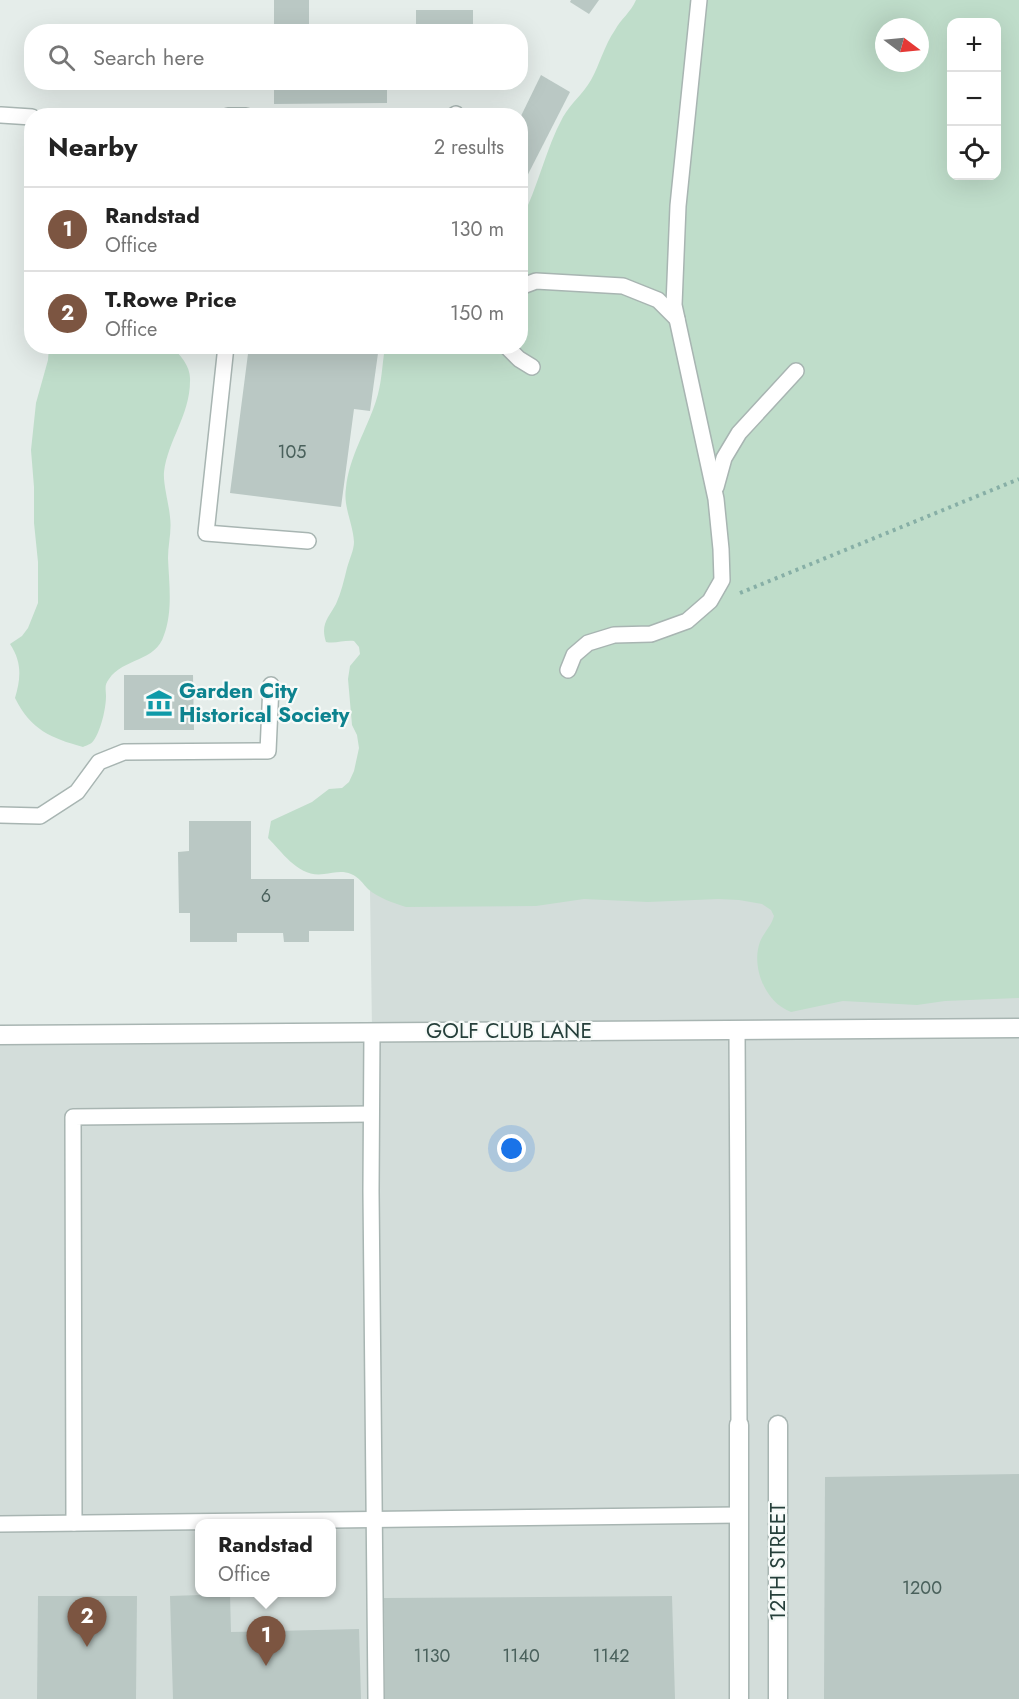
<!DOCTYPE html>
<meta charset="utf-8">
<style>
body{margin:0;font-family:Jost,sans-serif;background:#f6f6f6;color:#222}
.controls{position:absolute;right:18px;top:18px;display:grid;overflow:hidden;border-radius:12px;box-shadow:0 6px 24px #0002}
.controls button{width:54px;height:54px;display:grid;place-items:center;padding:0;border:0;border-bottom:2px solid #e0e0e0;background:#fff;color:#222;font:30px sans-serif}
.compass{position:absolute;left:875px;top:18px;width:54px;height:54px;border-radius:50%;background:#fff;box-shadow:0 6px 24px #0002;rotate:106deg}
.you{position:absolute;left:512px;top:1149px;width:21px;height:21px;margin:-15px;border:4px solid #fff;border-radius:50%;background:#1a73e8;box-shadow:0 0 0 9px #1a73e833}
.badge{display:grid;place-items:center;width:39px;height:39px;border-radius:50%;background:#7c5541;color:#fff;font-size:20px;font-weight:700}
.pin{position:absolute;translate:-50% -50px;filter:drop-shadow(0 2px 3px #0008)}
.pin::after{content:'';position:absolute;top:32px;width:21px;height:18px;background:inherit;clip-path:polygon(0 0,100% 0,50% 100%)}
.popup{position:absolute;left:195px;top:1519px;width:141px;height:78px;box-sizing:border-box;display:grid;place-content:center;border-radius:12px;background:#fff;filter:drop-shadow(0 2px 4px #0005);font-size:20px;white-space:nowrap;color:#767676}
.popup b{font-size:22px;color:#222}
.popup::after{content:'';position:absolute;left:50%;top:100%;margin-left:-12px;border:12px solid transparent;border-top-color:#fff}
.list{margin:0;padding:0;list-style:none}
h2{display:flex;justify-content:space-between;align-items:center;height:78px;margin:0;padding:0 24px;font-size:26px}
h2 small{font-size:20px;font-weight:400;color:#767676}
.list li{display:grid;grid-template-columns:39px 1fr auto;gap:18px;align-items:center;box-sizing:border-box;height:84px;padding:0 24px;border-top:2px solid #e0e0e0}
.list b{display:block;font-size:22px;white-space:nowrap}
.list p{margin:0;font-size:20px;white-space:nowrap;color:#767676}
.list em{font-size:20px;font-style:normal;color:#767676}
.icon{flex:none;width:33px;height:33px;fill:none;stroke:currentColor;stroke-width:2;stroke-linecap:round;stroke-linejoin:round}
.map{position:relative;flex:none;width:1019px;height:1699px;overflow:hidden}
.search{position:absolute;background:#fff;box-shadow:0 6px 24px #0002;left:24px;top:24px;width:504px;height:66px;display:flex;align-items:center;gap:15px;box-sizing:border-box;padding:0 21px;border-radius:24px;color:#767676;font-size:22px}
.panel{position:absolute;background:#fff;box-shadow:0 6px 24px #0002;left:24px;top:108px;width:504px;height:246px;border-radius:24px}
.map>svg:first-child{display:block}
.built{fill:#d3ddda;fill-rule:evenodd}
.green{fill:#bfddca;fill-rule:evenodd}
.building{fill:#bac8c4}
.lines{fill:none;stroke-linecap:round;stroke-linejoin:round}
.service-casing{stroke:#a8b5b2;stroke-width:18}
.minor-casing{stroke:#a8b5b2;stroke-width:21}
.path{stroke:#87afa6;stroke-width:4;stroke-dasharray:3 4.5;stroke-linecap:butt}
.service{stroke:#fff;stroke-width:15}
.minor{stroke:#fff;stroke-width:18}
.labels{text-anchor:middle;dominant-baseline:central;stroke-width:4.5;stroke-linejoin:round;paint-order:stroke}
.number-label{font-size:18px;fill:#4a615c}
.culture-label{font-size:21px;font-weight:bold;fill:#0d838f;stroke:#f6faf8;text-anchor:start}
.street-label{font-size:21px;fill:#253f3a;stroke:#f6faf8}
</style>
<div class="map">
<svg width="1019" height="1699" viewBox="0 0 1019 1699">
<rect width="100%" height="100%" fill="#e5edea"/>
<!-- built -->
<path class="built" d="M370 891 793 896 1019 996V1699H0V1032L372 1029ZM200 1524H332V1592H200Z"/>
<!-- green -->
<g class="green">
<path d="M636 0H1019V998L945 1001 917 1005 843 1001 791 1012C766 1003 752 969 759 945 762 934 771 927 774 916L771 910 762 904 739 900 718 899 648 902 584 899 536 906 406 907C394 903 378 898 368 889 363 884 359 877 351 874 342 870 333 873 324 874 299 878 283 853 268 838L271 821 312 802 329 789 342 788 349 782 354 771 359 748 357 735 352 725 348 679 350 666 360 654 359 647 354 641C344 640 335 644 326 642 320 624 329 617 336 604 341 593 344 580 347 568 349 560 354 550 354 542 353 523 343 507 346 488 349 457 367 429 376 401 382 383 382 365 385 347L520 346 521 220C538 188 545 150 563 117 571 103 583 94 591 80 600 64 604 46 615 30 621 19 631 12 636 0ZM952 22H996V176H952ZM884 27H920V63H884Z"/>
<path d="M49 347H171C181 355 191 367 190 381 190 415 168 440 164 472 163 484 169 504 170 517 172 531 168 544 168 558 169 584 173 610 164 635 156 662 123 658 109 679 104 685 106 689 106 696 106 708 101 730 94 740 92 744 87 745 83 747 51 738 31 730 15 698 21 678 22 662 10 644L22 636 28 628 38 603V562L34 523V487L31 450 36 403 48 360Z"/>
</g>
<!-- building -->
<g class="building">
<rect x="274" y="0" width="35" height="32"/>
<path d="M571 0H599L589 14 570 2Z"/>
<rect x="416" y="10" width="57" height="22"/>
<path d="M541 75 570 92 520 190V118Z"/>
<path d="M274 82H387V103L274 104Z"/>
<path d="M249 346H379L370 411 354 409 341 507 230 493Z"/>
<path d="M124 675H193L194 730H124Z"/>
<path d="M189 821H251V879H354V931H309V942H284L283 933H237V942H190V913H179L178 852 189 851Z"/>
<path d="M1019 1474V1699H824L825 1477Z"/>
<path d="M230 1594 231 1632 359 1629 361 1699H173L170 1596Z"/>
<path d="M38 1596H137L136 1699H37Z"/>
<path d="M672 1596 675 1699H385L384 1598Z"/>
</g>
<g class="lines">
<defs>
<g id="service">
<path d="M1 115 32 117"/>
<path d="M228 116H246"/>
<path d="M453 116 456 114"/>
<path d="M520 287 536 281 623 286 658 300 677 319"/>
<path d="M226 346 206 533 308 541"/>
<path d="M506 346 519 359 532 367"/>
<path d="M716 487 724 458 739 433 796 371"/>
<path d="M568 670 574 655 588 643 614 635 651 634 687 621 710 601 722 580 721 549 716 499 674 305 678 206 699 0"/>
<path d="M0 815 40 816 77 792 99 762 124 752 268 751 271 685"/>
<path d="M737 1030 739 1425"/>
<path d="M372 1032 371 1191 376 1699"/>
<path d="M74 1523 73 1117 371 1114"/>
<path d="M0 1524 739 1515"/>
</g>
<g id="minor">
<path d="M0 1035 1019 1028"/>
<path d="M778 1425V1699"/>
<path d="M739 1699V1425"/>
</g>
</defs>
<!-- service casing -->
<use href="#service" class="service-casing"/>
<!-- minor casing -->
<use href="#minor" class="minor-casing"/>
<!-- path -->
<path class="path" d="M740 593 1019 479"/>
<!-- service -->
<use href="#service" class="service"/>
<!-- minor -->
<use href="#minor" class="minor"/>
</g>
<!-- icons -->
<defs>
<symbol id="museum-bare" viewBox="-9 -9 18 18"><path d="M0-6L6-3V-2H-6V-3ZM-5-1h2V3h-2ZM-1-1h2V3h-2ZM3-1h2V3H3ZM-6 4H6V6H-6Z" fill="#0f9aa8" stroke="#f6faf8" stroke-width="2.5" paint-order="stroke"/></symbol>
</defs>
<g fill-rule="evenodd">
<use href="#museum-bare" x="140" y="684" width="38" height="38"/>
</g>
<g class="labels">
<!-- number labels -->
<g class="number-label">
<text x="292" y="452">105</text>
<text x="266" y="896">6</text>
<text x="922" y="1588">1200</text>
<text x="432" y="1656">1130</text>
<text x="521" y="1656">1140</text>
<text x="611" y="1656">1142</text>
</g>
<!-- culture labels -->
<g class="culture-label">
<text x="179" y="691">Garden City<tspan x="179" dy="24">Historical Society</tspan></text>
</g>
<!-- street labels -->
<g class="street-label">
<text x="509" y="1031">GOLF CLUB LANE</text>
<text transform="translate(778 1562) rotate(-90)">12TH STREET</text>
</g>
</g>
</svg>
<div class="controls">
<button>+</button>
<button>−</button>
<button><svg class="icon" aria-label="locate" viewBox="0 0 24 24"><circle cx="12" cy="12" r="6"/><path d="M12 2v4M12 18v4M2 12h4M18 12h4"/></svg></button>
</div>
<svg class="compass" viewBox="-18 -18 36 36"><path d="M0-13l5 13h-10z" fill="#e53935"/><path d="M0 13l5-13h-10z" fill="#767676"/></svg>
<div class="you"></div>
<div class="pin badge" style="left:266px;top:1666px">1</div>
<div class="popup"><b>Randstad</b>Office</div>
<div class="pin badge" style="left:87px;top:1647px">2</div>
<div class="search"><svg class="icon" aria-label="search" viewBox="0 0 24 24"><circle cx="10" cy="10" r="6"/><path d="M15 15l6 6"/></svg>Search here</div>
<section class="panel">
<h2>Nearby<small>2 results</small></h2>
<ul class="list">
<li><span class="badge">1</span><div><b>Randstad</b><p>Office</p></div><em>130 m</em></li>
<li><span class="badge">2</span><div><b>T.Rowe Price</b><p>Office</p></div><em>150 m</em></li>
</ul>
</section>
</div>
